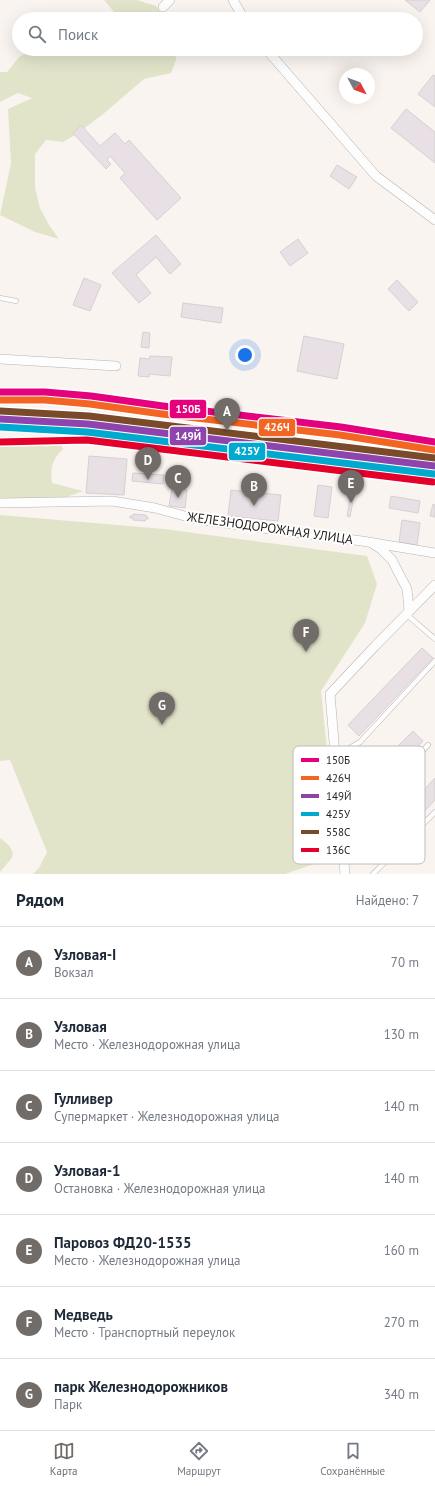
<!DOCTYPE html>
<html lang="ru">
<meta charset="utf-8">
<style>
body{margin:0;font-family:"PT Sans",sans-serif;background:#f2f2f3;color:#1f2937}
.compass{position:absolute;left:339px;top:68px;width:36px;height:36px;border-radius:50%;background:#fff;box-shadow:0 4px 16px #0002;rotate:131deg}
.you{position:absolute;left:245px;top:355px;width:14px;height:14px;margin:-10px;border:3px solid #fff;border-radius:50%;background:#1a73e8;box-shadow:0 0 0 6px #1a73e833}
.badge{display:grid;place-items:center;width:26px;height:26px;border-radius:50%;background:#726c68;color:#fff;font-size:13px;font-weight:700}
.pin{position:absolute;translate:-50% -33px;filter:drop-shadow(0 1px 2px #0008)}
.pin::after{content:'';position:absolute;top:21px;width:14px;height:12px;background:inherit;clip-path:polygon(0 0,100% 0,50% 100%)}
.list{margin:0;padding:0;list-style:none}
h2{display:flex;justify-content:space-between;align-items:center;height:52px;margin:0;padding:0 16px;font-size:17px}
h2 small{font-size:13px;font-weight:400;color:#747a83}
.list li{display:grid;grid-template-columns:26px 1fr auto;gap:12px;align-items:center;box-sizing:border-box;height:72px;padding:0 16px;border-top:1px solid #e0e1e3}
.list b{display:block;font-size:15px;white-space:nowrap}
.list p{margin:0;font-size:13px;white-space:nowrap;color:#747a83}
.list em{font-size:13px;font-style:normal;color:#747a83}
.icon{flex:none;width:22px;height:22px;fill:none;stroke:currentColor;stroke-width:2;stroke-linecap:round;stroke-linejoin:round}
.map{position:relative;flex:none;width:435px;height:874px;overflow:hidden}
.search{position:absolute;background:#fff;box-shadow:0 4px 16px #0002;left:12px;right:12px;top:12px;height:44px;display:flex;align-items:center;gap:10px;box-sizing:border-box;padding:0 14px;border-radius:22px;color:#747a83;font-size:15px}
.sheet{height:556px;background:#fff}
nav{display:flex;justify-content:space-around;align-items:center;box-sizing:border-box;height:56px;border-top:1px solid #e0e1e3;background:#fff;font-size:11px;color:#747a83}
nav a{display:grid;justify-items:center;gap:2px}
nav .on{color:#726c68}
.map>svg:first-child{display:block}
.green{fill:#e2e4ca}
.building{fill:#e9e0e6;stroke:#d5d0d1}
.lines{fill:none;stroke-linecap:round;stroke-linejoin:round}
.lane-casing{stroke:#b8b3af;stroke-width:5.5}
.street-casing{stroke:#b8b3af;stroke-width:10}
.lane{stroke:#fefdfd;stroke-width:4.5}
.street{stroke:#fefdfd;stroke-width:9}
.rail{stroke:#dbd9d8;stroke-width:2.5}
.rail-1-casing{stroke:#fff;stroke-width:10}
.rail-2-casing{stroke:#fff;stroke-width:10}
.rail-3-casing{stroke:#fff;stroke-width:10}
.rail-4-casing{stroke:#fff;stroke-width:10}
.rail-5-casing{stroke:#fff;stroke-width:10}
.rail-6-casing{stroke:#fff;stroke-width:10}
.rail-1{stroke:#e5007d;stroke-width:7}
.rail-2{stroke:#f26522;stroke-width:7}
.rail-3{stroke:#8e44ad;stroke-width:7}
.rail-4{stroke:#00a9ce;stroke-width:7}
.rail-5{stroke:#7a4b2a;stroke-width:7}
.rail-6{stroke:#e4002b;stroke-width:7}
.labels{text-anchor:middle;dominant-baseline:central;stroke-width:4;stroke-linejoin:round;paint-order:stroke}
.street-label{font-size:13px;fill:#28221f;stroke:#fff}
.key{fill:#fff;stroke:#bebdbc;stroke-width:1}
.key-label{font-size:11px;fill:#28221f}
.line-badge{stroke:#fff;stroke-width:1.5}
.badge-label{font-size:11px;text-anchor:middle;font-weight:bold;fill:#fff}
</style>
<div class="map">
<svg width="435" height="874" viewBox="0 0 435 874">
<rect width="100%" height="100%" fill="#faf4f0"/>
<!-- green -->
<g class="green">
<path d="M104 0H137L156 6 165 19H107L115 13Z"/>
<path d="M38 49H176V60L171 73 144 79 102 115 75 135 63 142 46 140 35 154V188L40 208 49 225 59 239 35 232 0 215 11 163 8 109 32 98 18 93 0 102V72H7L20 56Z"/>
<path d="M0 442 36 443 46 447 55 442 60 443 63 449C52 460 50 468 52 483L83 491 50 503 0 502Z"/>
<path d="M0 515 164 529 367 556 377 584 365 623 321 691 338 856 285 874H33L39 868 47 852 10 760 0 761Z"/>
<path d="M0 838C7 843 15 849 12 858L0 872Z"/>
</g>
<!-- building -->
<g class="building">
<path d="M405 0H430L420 12Z"/>
<path d="M433 75 435 76V107L418 94Z"/>
<path d="M406 109 435 132V163L391 128Z"/>
<path d="M81 125 100 146 115 133 125 144 129 140 181 198 157 220 120 178 125 173 110 156 107 160 111 164 106 169 73 133Z"/>
<path d="M337 165 357 177 349 189 330 176Z"/>
<path d="M156 235 181 264 170 274 156 257 136 275 151 293 139 303 112 273Z"/>
<path d="M298 239 308 253 290 266 280 252Z"/>
<path d="M84 278 101 285 90 311 73 305Z"/>
<path d="M397 280 418 302 409 311 388 289Z"/>
<path d="M183 303 223 308 221 323 181 317Z"/>
<path d="M143 332 150 333 149 348 141 347Z"/>
<path d="M304 336 344 344 337 379 297 371Z"/>
<path d="M150 356 172 357 170 376 149 374V377L138 376 140 358 149 359Z"/>
<path d="M89 456 127 459 124 495 86 493Z"/>
<path d="M133 473 164 475 163 484 132 481Z"/>
<path d="M318 485 332 487 328 518 314 516Z"/>
<path d="M172 488 187 490 185 508 169 506Z"/>
<path d="M352 489 355 490 350 517 347 516Z"/>
<path d="M231 490 281 495 278 521 228 516Z"/>
<path d="M391 496 420 501 418 513 389 508Z"/>
<path d="M433 504 435 505V517L430 516Z"/>
<path d="M133 514 146 515V516L148 517V519H146L145 521 133 520V518H130V516H133Z"/>
<path d="M402 520 420 523 417 545 399 542Z"/>
<path d="M422 648 433 658 359 736 348 725Z"/>
<path d="M413 731 423 741 369 796 358 786Z"/>
<path d="M435 778V800L377 862 366 852Z"/>
</g>
<g class="lines">
<defs>
<g id="lane">
<path d="M0 298 16 301"/>
<path d="M406 614 435 639"/>
<path d="M336 756 360 742 435 661"/>
<path d="M341 812 370 805 428 745"/>
<path d="M373 874 435 812"/>
</g>
<g id="street">
<path d="M233 0 244 19"/>
<path d="M163 7 170 0"/>
<path d="M266 49 376 176 435 220"/>
<path d="M0 359 116 366"/>
<path d="M0 503 112 501 155 508 192 518 217 522 362 541 435 553"/>
<path d="M373 544 381 549 392 560 407 589 409 610"/>
<path d="M345 874 330 694 375 646 435 585"/>
</g>
</defs>
<!-- lane casing -->
<use href="#lane" class="lane-casing"/>
<!-- street casing -->
<use href="#street" class="street-casing"/>
<!-- lane -->
<use href="#lane" class="lane"/>
<!-- street -->
<use href="#street" class="street"/>
<!-- rail -->
<path class="rail" d="M17 426 224 445 435 473"/>
<defs>
<path id="rail-1" d="M0 392H45L91 396 163 406 341 427 435 442"/>
<path id="rail-2" d="M0 400H45L90 404 162 414 340 435 434 450"/>
<path id="rail-3" d="M0 419 88 424 435 466"/>
<path id="rail-4" d="M0 427 87 432 434 474"/>
<path id="rail-5" d="M0 411 89 416 435 458"/>
<path id="rail-6" d="M0 442 87 440 433 482"/>
</defs>
<!-- rail-1 casing -->
<use href="#rail-1" class="rail-1-casing"/>
<!-- rail-2 casing -->
<use href="#rail-2" class="rail-2-casing"/>
<!-- rail-3 casing -->
<use href="#rail-3" class="rail-3-casing"/>
<!-- rail-4 casing -->
<use href="#rail-4" class="rail-4-casing"/>
<!-- rail-5 casing -->
<use href="#rail-5" class="rail-5-casing"/>
<!-- rail-6 casing -->
<use href="#rail-6" class="rail-6-casing"/>
<!-- rail-1 -->
<use href="#rail-1" class="rail-1"/>
<!-- rail-2 -->
<use href="#rail-2" class="rail-2"/>
<!-- rail-3 -->
<use href="#rail-3" class="rail-3"/>
<!-- rail-4 -->
<use href="#rail-4" class="rail-4"/>
<!-- rail-5 -->
<use href="#rail-5" class="rail-5"/>
<!-- rail-6 -->
<use href="#rail-6" class="rail-6"/>
</g>
<g class="labels">
<!-- street labels -->
<g class="street-label">
<text transform="translate(270 528) rotate(8)">ЖЕЛЕЗНОДОРОЖНАЯ УЛИЦА</text>
</g>
</g>
<!-- legend -->
<rect x="293" y="746" width="132" height="118" rx="6" class="key"/>
<rect x="301" y="758" width="18" height="4" fill="#e5007d"/>
<rect x="301" y="776" width="18" height="4" fill="#f26522"/>
<rect x="301" y="794" width="18" height="4" fill="#8e44ad"/>
<rect x="301" y="812" width="18" height="4" fill="#00a9ce"/>
<rect x="301" y="830" width="18" height="4" fill="#7a4b2a"/>
<rect x="301" y="848" width="18" height="4" fill="#e4002b"/>
<g class="key-label">
<text x="326" y="764">150Б</text>
<text x="326" y="782">426Ч</text>
<text x="326" y="800">149Й</text>
<text x="326" y="818">425У</text>
<text x="326" y="836">558С</text>
<text x="326" y="854">136С</text>
</g>
<g class="line-badge">
<rect x="169" y="399" width="38" height="20" rx="4" fill="#e5007d"/>
<rect x="258" y="418" width="38" height="19" rx="4" fill="#f26522"/>
<rect x="169" y="426" width="38" height="20" rx="4" fill="#8e44ad"/>
<rect x="228" y="442" width="38" height="19" rx="4" fill="#00a9ce"/>
</g>
<g class="badge-label">
<text x="188" y="413">150Б</text>
<text x="277" y="431">426Ч</text>
<text x="188" y="440">149Й</text>
<text x="247" y="455">425У</text>
</g>
</svg>
<svg class="compass" viewBox="-18 -18 36 36"><path d="M0-13l5 13h-10z" fill="#e53935"/><path d="M0 13l5-13h-10z" fill="#747a83"/></svg>
<div class="you"></div>
<div class="pin badge" style="left:227px;top:431px">A</div>
<div class="pin badge" style="left:254px;top:506px">B</div>
<div class="pin badge" style="left:178px;top:498px">C</div>
<div class="pin badge" style="left:148px;top:480px">D</div>
<div class="pin badge" style="left:351px;top:503px">E</div>
<div class="pin badge" style="left:306px;top:652px">F</div>
<div class="pin badge" style="left:162px;top:725px">G</div>
<div class="search"><svg class="icon" aria-label="search" viewBox="0 0 24 24"><circle cx="10" cy="10" r="6"/><path d="M15 15l6 6"/></svg>Поиск</div>
</div>
<section class="sheet">
<h2>Рядом<small>Найдено: 7</small></h2>
<ul class="list">
<li><span class="badge">A</span><div><b>Узловая-I</b><p>Вокзал</p></div><em>70 m</em></li>
<li><span class="badge">B</span><div><b>Узловая</b><p>Место · Железнодорожная улица</p></div><em>130 m</em></li>
<li><span class="badge">C</span><div><b>Гулливер</b><p>Супермаркет · Железнодорожная улица</p></div><em>140 m</em></li>
<li><span class="badge">D</span><div><b>Узловая-1</b><p>Остановка · Железнодорожная улица</p></div><em>140 m</em></li>
<li><span class="badge">E</span><div><b>Паровоз ФД20-1535</b><p>Место · Железнодорожная улица</p></div><em>160 m</em></li>
<li><span class="badge">F</span><div><b>Медведь</b><p>Место · Транспортный переулок</p></div><em>270 m</em></li>
<li><span class="badge">G</span><div><b>парк Железнодорожников</b><p>Парк</p></div><em>340 m</em></li>
</ul>
</section>
<nav>
<a class="on"><svg class="icon" aria-label="map" viewBox="0 0 24 24"><path d="M3 6l6-2 6 2 6-2v14l-6 2-6-2-6 2zM9 4v14M15 6v14"/></svg>Карта</a>
<a><svg class="icon" aria-label="directions" viewBox="0 0 24 24"><path d="M12 3l9 9-9 9-9-9zM9 14v-3h6M13 9l2 2-2 2"/></svg>Маршрут</a>
<a><svg class="icon" aria-label="saved" viewBox="0 0 24 24"><path d="M7 4h10v16l-5-4-5 4z"/></svg>Сохранённые</a>
</nav>
